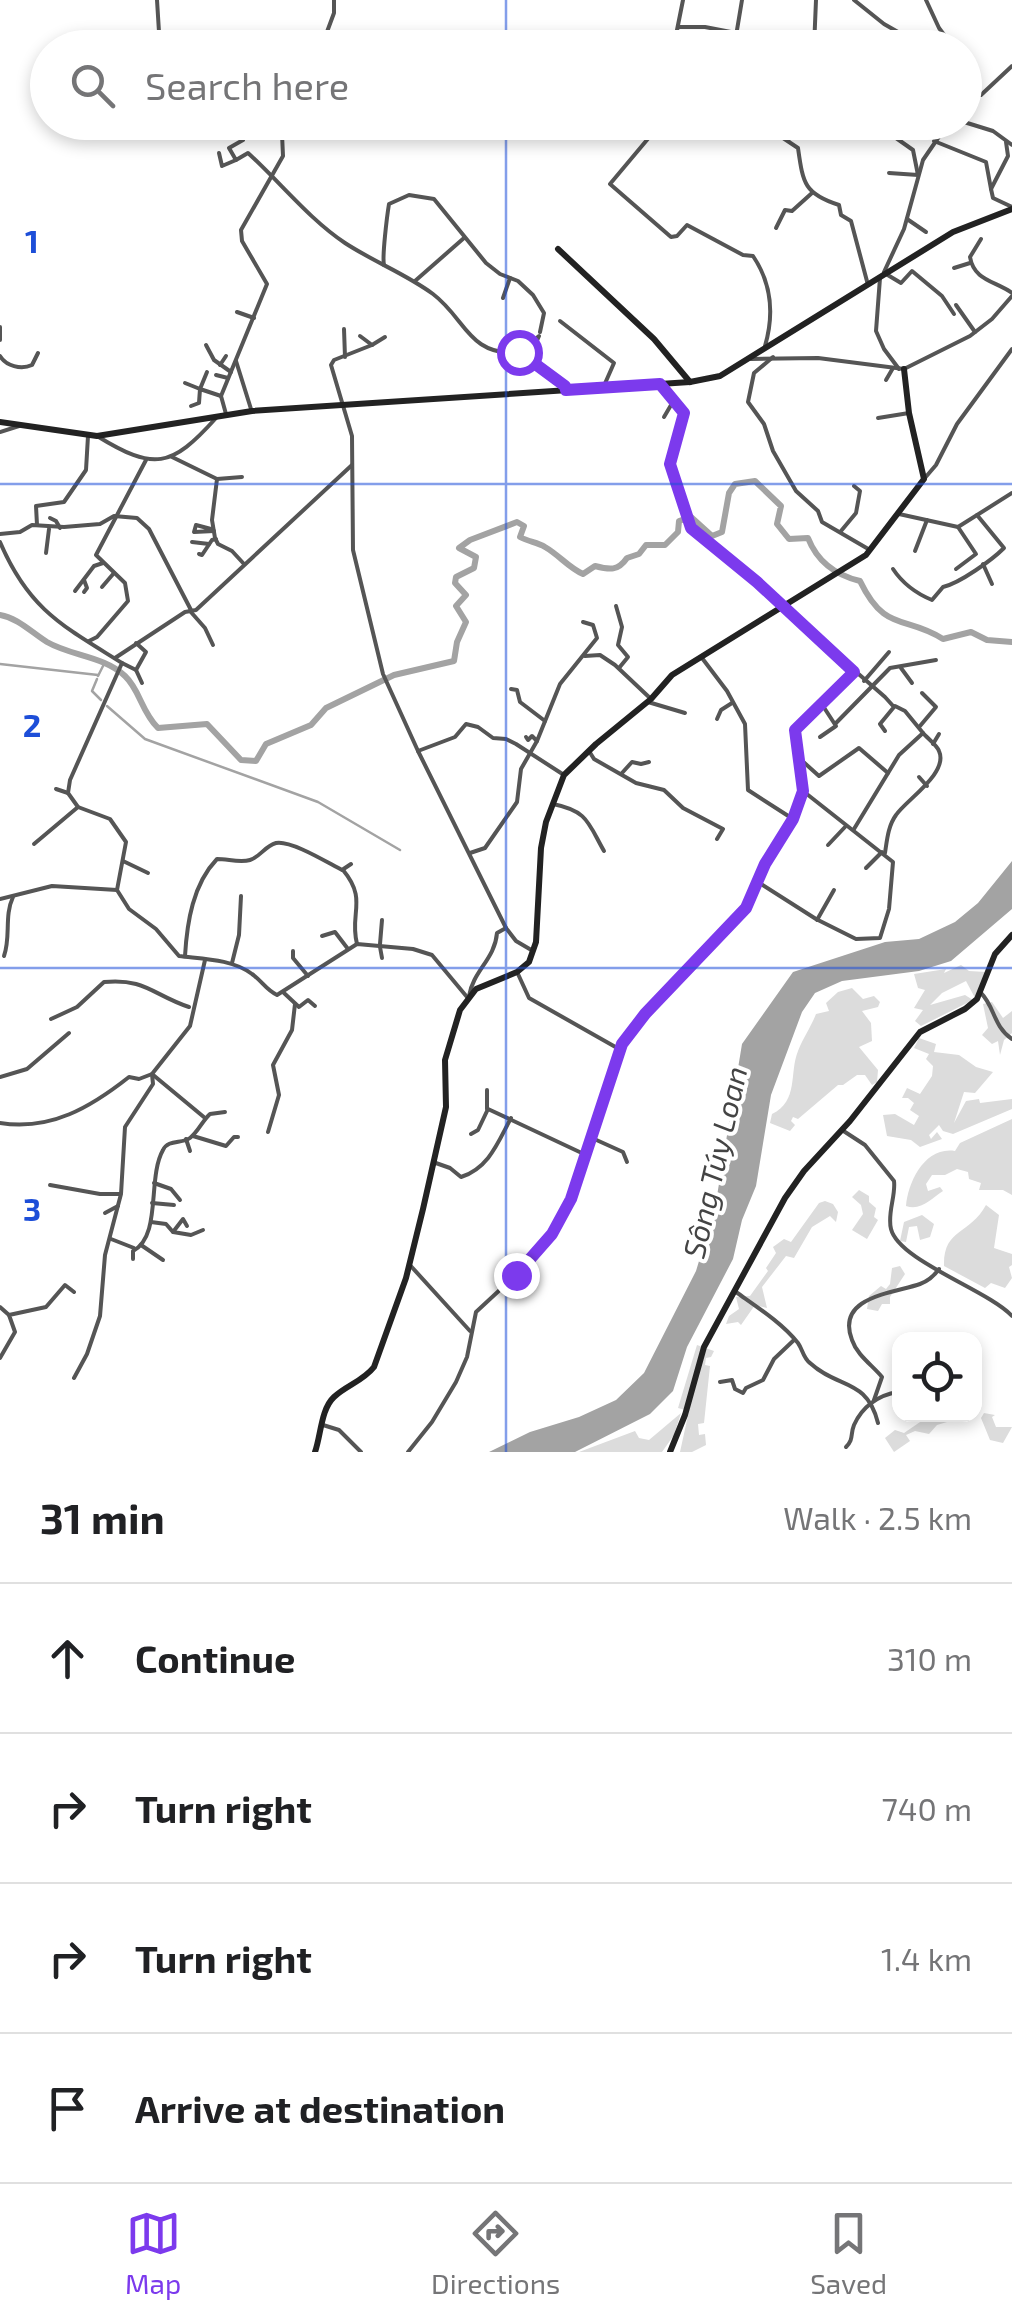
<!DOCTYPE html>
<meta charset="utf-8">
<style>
body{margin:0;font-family:"Exo 2",sans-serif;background:#f2f2f2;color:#202124}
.controls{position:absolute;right:30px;bottom:30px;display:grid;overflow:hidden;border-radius:20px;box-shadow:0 5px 15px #0003}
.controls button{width:90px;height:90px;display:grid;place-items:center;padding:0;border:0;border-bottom:2px solid #e0e0e0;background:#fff;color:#202124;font:50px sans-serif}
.stop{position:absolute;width:30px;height:30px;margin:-22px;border:8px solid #7c3aed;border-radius:50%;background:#fff}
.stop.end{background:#7c3aed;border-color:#fff;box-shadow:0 2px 10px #0008}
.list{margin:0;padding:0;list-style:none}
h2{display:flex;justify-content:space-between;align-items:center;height:130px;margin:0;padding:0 40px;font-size:42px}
h2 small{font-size:32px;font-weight:400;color:#757577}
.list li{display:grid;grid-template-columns:65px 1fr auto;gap:30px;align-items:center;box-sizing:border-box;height:150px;padding:0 40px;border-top:2px solid #e0e0e0}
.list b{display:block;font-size:38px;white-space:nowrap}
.list em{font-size:32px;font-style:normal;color:#757577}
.icon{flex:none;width:55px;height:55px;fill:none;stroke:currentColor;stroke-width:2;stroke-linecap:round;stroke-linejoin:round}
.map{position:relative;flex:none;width:1012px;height:1452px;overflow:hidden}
.search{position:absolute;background:#fff;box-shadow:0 5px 15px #0003;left:30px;right:30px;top:30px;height:110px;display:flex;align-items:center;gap:25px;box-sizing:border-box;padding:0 35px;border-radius:55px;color:#757577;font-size:38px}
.sheet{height:730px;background:#fff}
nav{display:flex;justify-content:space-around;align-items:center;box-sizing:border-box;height:140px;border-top:2px solid #e0e0e0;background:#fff;font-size:28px;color:#757577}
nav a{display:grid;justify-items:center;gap:5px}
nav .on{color:#7c3aed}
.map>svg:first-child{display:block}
.green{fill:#dcdcdc}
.water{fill:#a3a3a3}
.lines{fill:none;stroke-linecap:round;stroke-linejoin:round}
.stream{stroke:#a3a3a3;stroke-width:2.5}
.river{stroke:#a3a3a3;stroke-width:6}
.street{stroke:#555;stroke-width:4}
.secondary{stroke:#222;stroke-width:6}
.route{stroke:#7c3aed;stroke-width:12}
.grid{fill:none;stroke:#1d4ed8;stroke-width:2.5;stroke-opacity:0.55}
.labels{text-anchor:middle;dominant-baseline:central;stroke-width:8;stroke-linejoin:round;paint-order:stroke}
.water-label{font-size:30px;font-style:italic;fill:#444;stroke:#fff}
.grid-label{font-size:32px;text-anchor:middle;font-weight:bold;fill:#1d4ed8;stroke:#fff;stroke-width:8;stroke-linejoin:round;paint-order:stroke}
</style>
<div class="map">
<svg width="1012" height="1452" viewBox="0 0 1012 1452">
<rect width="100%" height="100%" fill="#fff"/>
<!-- green -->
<g class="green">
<path d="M961 965 969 971 986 972 975 998 966 981 942 993 930 1005 965 995 973 1000 921 1026 915 1021 923 1010 914 1008 925 990 918 988 914 974 946 969 944 973Z"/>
<path d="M852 988 863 999 874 996 880 1002 878 1007 862 1011 871 1023 872 1041 859 1047 878 1070 877 1082 872 1085 865 1075H857L843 1085H838L798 1119 793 1117 791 1121 795 1125 790 1131 770 1123 772 1114C799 1101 789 1073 798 1051 803 1038 811 1027 816 1014L829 1011 826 1003 838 992Z"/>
<path d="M992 1002 1003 1018 1012 1011V1033L1004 1040 1000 1055 998 1041 992 1044 982 1035 988 1028 983 1004Z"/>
<path d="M919 1038 936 1044 934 1052 959 1055 976 1067 993 1072 975 1093 964 1092 954 1123 966 1101 979 1099 980 1103 1012 1099V1109L953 1134 943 1131 939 1125 929 1135 931 1139 937 1132 942 1139 920 1147 911 1140 887 1136 883 1115 895 1114 914 1125 919 1116 910 1110 914 1103 908 1098H902L907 1088 920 1094 932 1076 933 1066 926 1059 929 1054 914 1048Z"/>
<path d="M1012 1119V1195L1003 1190H979L981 1183 969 1179 968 1172 957 1169 945 1175H932L926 1184 928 1191 940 1187 943 1191C931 1199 921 1211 906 1206 908 1182 925 1146 955 1151L960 1143Z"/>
<path d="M859 1190 869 1196V1202L876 1208 874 1217 878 1220 867 1239 852 1230 863 1214 861 1205 852 1197Z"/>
<path d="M825 1201 833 1204 838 1212 836 1222 830 1216 812 1227 794 1258 786 1256 762 1287 767 1308 755 1305 741 1325 738 1322 726 1324 729 1316 739 1309 736 1297 750 1296 768 1271 766 1268 776 1253 773 1247 784 1239 791 1242 819 1203Z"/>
<path d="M986 1205 999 1215 994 1248 1012 1254V1265L1009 1267 1012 1278 1005 1288 991 1283 985 1288 944 1266C943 1228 970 1235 986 1205Z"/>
<path d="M922 1215 934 1224 930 1237 920 1240 917 1226 909 1227 906 1242 900 1241 904 1222Z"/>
<path d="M900 1266 905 1274 890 1297V1304H882L878 1311 867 1309 869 1296 881 1286 886 1289 890 1284 892 1268Z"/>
<path d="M697 1345 714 1351 711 1357 706 1358 705 1365 710 1366 704 1423 698 1424 699 1435 705 1434 706 1445 692 1452H680L689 1411 678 1408Z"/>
<path d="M681 1413 674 1435 662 1452H579L635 1431 639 1438 649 1440Z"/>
<path d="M984 1413 995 1415 992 1417 996 1427H1012L1003 1443 990 1440 981 1418Z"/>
<path d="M923 1415H951L947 1422 937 1425 929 1434 915 1431 906 1435 910 1441 894 1452 885 1438 895 1430 904 1433 923 1420Z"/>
</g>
<!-- water -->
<path class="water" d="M1012 861V909L951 961 919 971 842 981 815 993 802 1012 771 1095 756 1186 742 1220 733 1259 687 1347 673 1391 650 1414 575 1452H489L530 1432 579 1417 616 1400 644 1373 696 1271 715 1208 742 1044 793 972 885 942 919 939 955 922 978 903Z"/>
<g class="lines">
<!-- stream -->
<g class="stream">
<path d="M0 664 98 675"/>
<path d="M98 676 104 664"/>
<path d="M97 679 92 691 101 700"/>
<path d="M107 706 145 739 318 802 400 850"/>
</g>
<!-- river -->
<path class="river" d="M0 615C18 618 31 632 47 642 71 656 104 656 125 676 140 690 141 711 158 728L207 724 241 760 256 761 266 744 311 725 326 708 394 675 454 661 457 642 466 622 456 606 466 595 455 583 456 577 474 568 476 557 459 548 470 540 517 522 524 526 520 537C529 542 537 542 545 547 559 555 569 568 583 574L595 566C610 570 618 571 627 558L639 554 646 545H665L678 532 679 521 691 517 712 536 722 532 729 493 735 484 755 481 781 506 777 524 789 539 808 538C817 561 835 575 860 581 885 633 905 615 943 639L971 632 987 640 1012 642"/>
<!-- street -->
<g class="street">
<path d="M157 0 160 48"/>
<path d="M854 0 884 24 926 48"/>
<path d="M926 0 939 28 954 48"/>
<path d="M678 27H705L736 33"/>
<path d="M321 48 334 13V0"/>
<path d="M677 48 681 35 677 30 683 0"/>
<path d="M714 48 723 31"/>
<path d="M734 48 742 0"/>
<path d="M814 48 816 0"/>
<path d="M964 64 969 80 964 96"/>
<path d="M968 86 981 95 1012 66"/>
<path d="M225 122 243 140 229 148 236 160 248 153C280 182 309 219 345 243 374 262 406 274 433 294 466 319 468 355 518 353L539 336 528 361"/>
<path d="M662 122 610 184 671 237 677 236 687 225 743 255 753 256C772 284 774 315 765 346"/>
<path d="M759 122 798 148C803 183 804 194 839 205L841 215 851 221 868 285"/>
<path d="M964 122 993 131 1012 145"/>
<path d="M879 126 913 150 918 175 889 173"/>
<path d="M789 139 800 122"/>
<path d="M934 141 986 162 991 189 1008 156 1006 142"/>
<path d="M219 153 222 166 236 160"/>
<path d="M991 189 993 198 1012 207"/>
<path d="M907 219 926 232"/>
<path d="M776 228 785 210 792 211 812 193"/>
<path d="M981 239 970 257C974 281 996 281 1012 293"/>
<path d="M384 265C382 257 387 216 389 204L409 195 434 199 486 263 500 274 518 281 533 295 544 313 540 332"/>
<path d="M954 268 970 263"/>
<path d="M884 272 904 229 923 160 949 122"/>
<path d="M886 274 901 283 912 271 942 296 954 314"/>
<path d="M880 278 876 331 884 349 899 369"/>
<path d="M415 281 464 238"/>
<path d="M503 298 510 278"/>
<path d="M956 305 975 332"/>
<path d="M237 312 254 318"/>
<path d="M560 321 614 363 603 388"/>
<path d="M0 327V340"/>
<path d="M344 329 345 357"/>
<path d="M360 336 372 345 385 337"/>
<path d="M206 345 214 360 231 372"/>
<path d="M372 345 334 360 331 365 352 436 353 550 383 674 418 751 506 928 516 941 533 951"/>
<path d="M0 356C6 366 21 370 32 365L38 353"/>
<path d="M773 357 754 373 748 402 764 424 773 451 796 491 818 511 822 522 870 550"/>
<path d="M751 359 818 358 904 369 970 336 992 319 1012 296"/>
<path d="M236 361 251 409"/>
<path d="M220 365 226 356"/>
<path d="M216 375 228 378"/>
<path d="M886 380 893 368"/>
<path d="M185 383 200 389 207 372"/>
<path d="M660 384 684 413 671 464 691 528 885 697 894 707 880 724 885 731"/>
<path d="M191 406 199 403 200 389 221 396"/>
<path d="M226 414 221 396 267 284 242 241 241 230 283 156 282 134 287 122"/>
<path d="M664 417 674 400"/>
<path d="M878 418 909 413"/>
<path d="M0 432 19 426"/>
<path d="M97 436C154 471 171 468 216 418"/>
<path d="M172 457 217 479 212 520 215 538 218 544 232 551 244 564"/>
<path d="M217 479 242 477"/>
<path d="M924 479 936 465 957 424 1012 349"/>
<path d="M899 514 958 527 976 554 956 569"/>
<path d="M50 518 56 521 60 528"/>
<path d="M37 525 36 506 64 502 86 470 88 436"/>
<path d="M958 527 1012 493"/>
<path d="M211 529 196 525 194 532 214 531"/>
<path d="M841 531 856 513 860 491 854 486"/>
<path d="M0 534 20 532 32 525 64 527 100 524 114 516 137 518 149 529 191 610"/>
<path d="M0 542C29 610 63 626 122 663L70 780 68 793 78 807 110 819 126 842 117 890 129 909 156 929 179 956C203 959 232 959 252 974 262 981 266 990 277 995L357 944 413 949 432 955 467 997"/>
<path d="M192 542 209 544"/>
<path d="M915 551 927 520"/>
<path d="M46 553 49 529"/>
<path d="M199 554 202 555 212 540 216 539"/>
<path d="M983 564 992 584"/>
<path d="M893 569C903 584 915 593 932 600L943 587C960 583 992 560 1004 548L977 515"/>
<path d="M84 580 87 588 84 592"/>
<path d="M102 587 114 573"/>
<path d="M75 591 94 566 103 563"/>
<path d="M616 606 622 627 618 645 628 657 619 668"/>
<path d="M190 611 205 628 213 645"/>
<path d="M89 641 97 637 128 601 125 583 96 555 146 460"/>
<path d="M585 656 600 655 615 665 651 699"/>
<path d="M115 658 185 612 196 610 352 465"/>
<path d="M702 658 727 691 745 724 748 790 793 819"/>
<path d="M122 663 136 670 146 652 136 643"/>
<path d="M901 668 912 683"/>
<path d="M136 670 142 683"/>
<path d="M864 681 889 652"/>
<path d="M511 689 517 690 520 702 545 721"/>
<path d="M648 702 685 713"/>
<path d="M717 719 721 710 732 703"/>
<path d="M836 723 890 668 936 660"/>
<path d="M920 726 936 707 922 693"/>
<path d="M526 737 528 740 532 736 537 741 560 684 597 638 593 625 583 622"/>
<path d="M820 737 836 726 823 706"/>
<path d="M933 744 939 734"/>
<path d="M418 751 455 737 466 724 478 727 493 738 506 739 516 744 564 775"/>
<path d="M589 751 594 759 636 783 664 790 683 808 723 829 717 839"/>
<path d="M799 758 819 776 859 748 888 773"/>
<path d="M622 773 632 762 641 764 649 762"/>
<path d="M919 777 927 786"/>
<path d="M56 789 68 793"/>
<path d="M553 804C588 811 588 823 604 851"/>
<path d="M854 829 899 755 923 733 905 711 895 706"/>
<path d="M34 844 78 807"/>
<path d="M828 845 845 827"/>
<path d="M470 853 485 848 517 802 521 769 537 741"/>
<path d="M885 853C887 840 888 826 896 815 906 800 949 773 939 751 937 745 927 738 923 733"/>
<path d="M123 861 148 873"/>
<path d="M866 868 882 852"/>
<path d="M343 870C368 900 349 913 357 944"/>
<path d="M758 882 816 919 856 939 880 938 889 909 893 862 803 791"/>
<path d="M0 899 52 886 117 890"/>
<path d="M817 920 834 890"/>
<path d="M322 936 335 932 348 949"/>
<path d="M380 944 382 920"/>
<path d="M380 947 382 958"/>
<path d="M293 951V958L308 976"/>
<path d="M4 956C11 937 4 916 13 897"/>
<path d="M185 956C187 922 193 884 217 859 228 859 240 863 250 860 260 857 265 846 276 843 291 840 328 863 342 870L351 864"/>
<path d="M232 963 239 935 241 896"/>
<path d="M518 974 529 998 619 1049"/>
<path d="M284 993 299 1007 308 1000 315 1006"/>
<path d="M981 993C995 1007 993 1026 1012 1039"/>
<path d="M469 996C473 971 495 959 497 933L506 928"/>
<path d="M51 1019 77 1007 104 982C145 978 153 995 189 1007"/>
<path d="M0 1077 27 1069 69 1033"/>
<path d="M487 1090V1109"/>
<path d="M0 1123C51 1131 91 1107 129 1077L139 1079 152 1074 205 1118"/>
<path d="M842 1130 865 1145 894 1181C896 1196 887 1213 891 1229 899 1261 988 1290 1012 1316"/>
<path d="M268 1132 279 1095 273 1065 292 1030 295 1004"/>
<path d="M471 1134 478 1130 488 1109 586 1155"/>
<path d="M193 1136 226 1146 234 1137H238"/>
<path d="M592 1138 623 1152 627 1162"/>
<path d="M186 1139 190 1151"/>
<path d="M433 1162 450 1168 461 1177C489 1168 498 1142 511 1118"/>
<path d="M154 1183 171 1189 180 1200"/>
<path d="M50 1185 100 1194H120"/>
<path d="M152 1203 174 1205"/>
<path d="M105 1213 118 1206"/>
<path d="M151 1222 166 1224 173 1232"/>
<path d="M187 1226 183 1219 173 1232 191 1235 203 1230"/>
<path d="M111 1239 134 1248"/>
<path d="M141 1245 163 1260"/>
<path d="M133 1259V1251C162 1236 147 1178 163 1150 168 1139 182 1144 190 1138 198 1132 203 1120 210 1114L225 1112"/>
<path d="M409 1264 470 1331"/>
<path d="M736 1292C757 1307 782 1323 798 1343 803 1350 803 1358 810 1363 838 1389 867 1378 878 1423"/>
<path d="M0 1307 9 1315"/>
<path d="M0 1358 15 1332 9 1315 46 1307 65 1285 74 1292"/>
<path d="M74 1378 87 1354 100 1316 105 1255 121 1194 125 1127 153 1084 152 1074 190 1026 205 960"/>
<path d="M720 1382 732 1380 735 1389 743 1393 746 1388 763 1380 774 1359 794 1340"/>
<path d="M874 1400 882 1377C872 1365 857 1355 852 1340 835 1296 895 1293 920 1284 928 1281 934 1276 939 1269"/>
<path d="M323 1425 339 1430 361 1452"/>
<path d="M846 1447C854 1439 850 1435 854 1425 862 1407 878 1395 898 1392"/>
<path d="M408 1452 432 1422 456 1382 467 1357 476 1312 516 1275 552 1233 565 1212 618 1050 645 1014 746 909 765 864 793 819 803 791 795 730 854 672"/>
</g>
<!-- secondary -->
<g class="secondary">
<path d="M558 249 654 339 690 382"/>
<path d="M518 353 565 386 567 390"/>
<path d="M0 422 97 436 252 411 690 382 720 376 953 232 1012 209"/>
<path d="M315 1452C321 1435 321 1409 334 1397 347 1385 363 1381 374 1367L406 1278 423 1209 446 1107 445 1060 460 1010 476 989 517 972 529 962 536 942 541 848 546 822 564 775 596 744 651 699 672 675 866 555 924 479 909 413 904 369"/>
<path d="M670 1452 685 1415 704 1347 785 1198 804 1171 850 1121 920 1032 965 1009 977 999 995 954 1012 935"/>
</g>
</g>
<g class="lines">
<!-- route -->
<path class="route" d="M516 1275 552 1234 571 1199 622 1044 645 1014 746 908 765 864 793 819 803 791 795 730 854 672 757 582 691 528 670 464 684 413 660 384 566 390 565 386 519 352"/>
</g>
<!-- grid -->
<path class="grid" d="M506 0V48M506 122V1452M0 484H1012M0 968H1012"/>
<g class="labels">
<!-- water labels -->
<g class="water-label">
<text transform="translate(714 1162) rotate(-77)">Sông Túy Loan</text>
</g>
</g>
<g class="grid-label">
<text x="32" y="253">1</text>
<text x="32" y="737">2</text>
<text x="32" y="1221">3</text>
</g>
</svg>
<div class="controls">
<button><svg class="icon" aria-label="locate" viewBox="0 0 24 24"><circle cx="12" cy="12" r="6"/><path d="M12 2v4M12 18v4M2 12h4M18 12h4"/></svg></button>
</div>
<div class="stop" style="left:519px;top:352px"></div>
<div class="stop end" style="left:516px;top:1275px"></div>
<div class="search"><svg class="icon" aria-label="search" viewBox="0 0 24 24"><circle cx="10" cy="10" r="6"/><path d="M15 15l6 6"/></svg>Search here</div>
</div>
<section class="sheet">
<h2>31 min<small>Walk · 2.5 km</small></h2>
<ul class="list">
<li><svg class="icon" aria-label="ahead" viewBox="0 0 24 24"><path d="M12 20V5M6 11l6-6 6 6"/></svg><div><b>Continue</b></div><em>310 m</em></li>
<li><svg class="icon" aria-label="right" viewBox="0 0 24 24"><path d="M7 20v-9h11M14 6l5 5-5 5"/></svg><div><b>Turn right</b></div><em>740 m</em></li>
<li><svg class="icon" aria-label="right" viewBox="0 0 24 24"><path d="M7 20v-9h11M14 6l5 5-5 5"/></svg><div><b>Turn right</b></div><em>1.4 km</em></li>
<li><svg class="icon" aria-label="arrive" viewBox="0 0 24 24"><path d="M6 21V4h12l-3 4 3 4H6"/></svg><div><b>Arrive at destination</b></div></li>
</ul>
</section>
<nav>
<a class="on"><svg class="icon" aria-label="map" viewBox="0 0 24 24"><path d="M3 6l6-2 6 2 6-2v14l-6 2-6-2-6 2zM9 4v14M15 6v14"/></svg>Map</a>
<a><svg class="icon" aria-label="directions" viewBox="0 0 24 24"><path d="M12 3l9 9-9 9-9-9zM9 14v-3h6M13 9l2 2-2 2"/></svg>Directions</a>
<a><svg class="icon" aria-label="saved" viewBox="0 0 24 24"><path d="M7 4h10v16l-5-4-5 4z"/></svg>Saved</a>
</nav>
